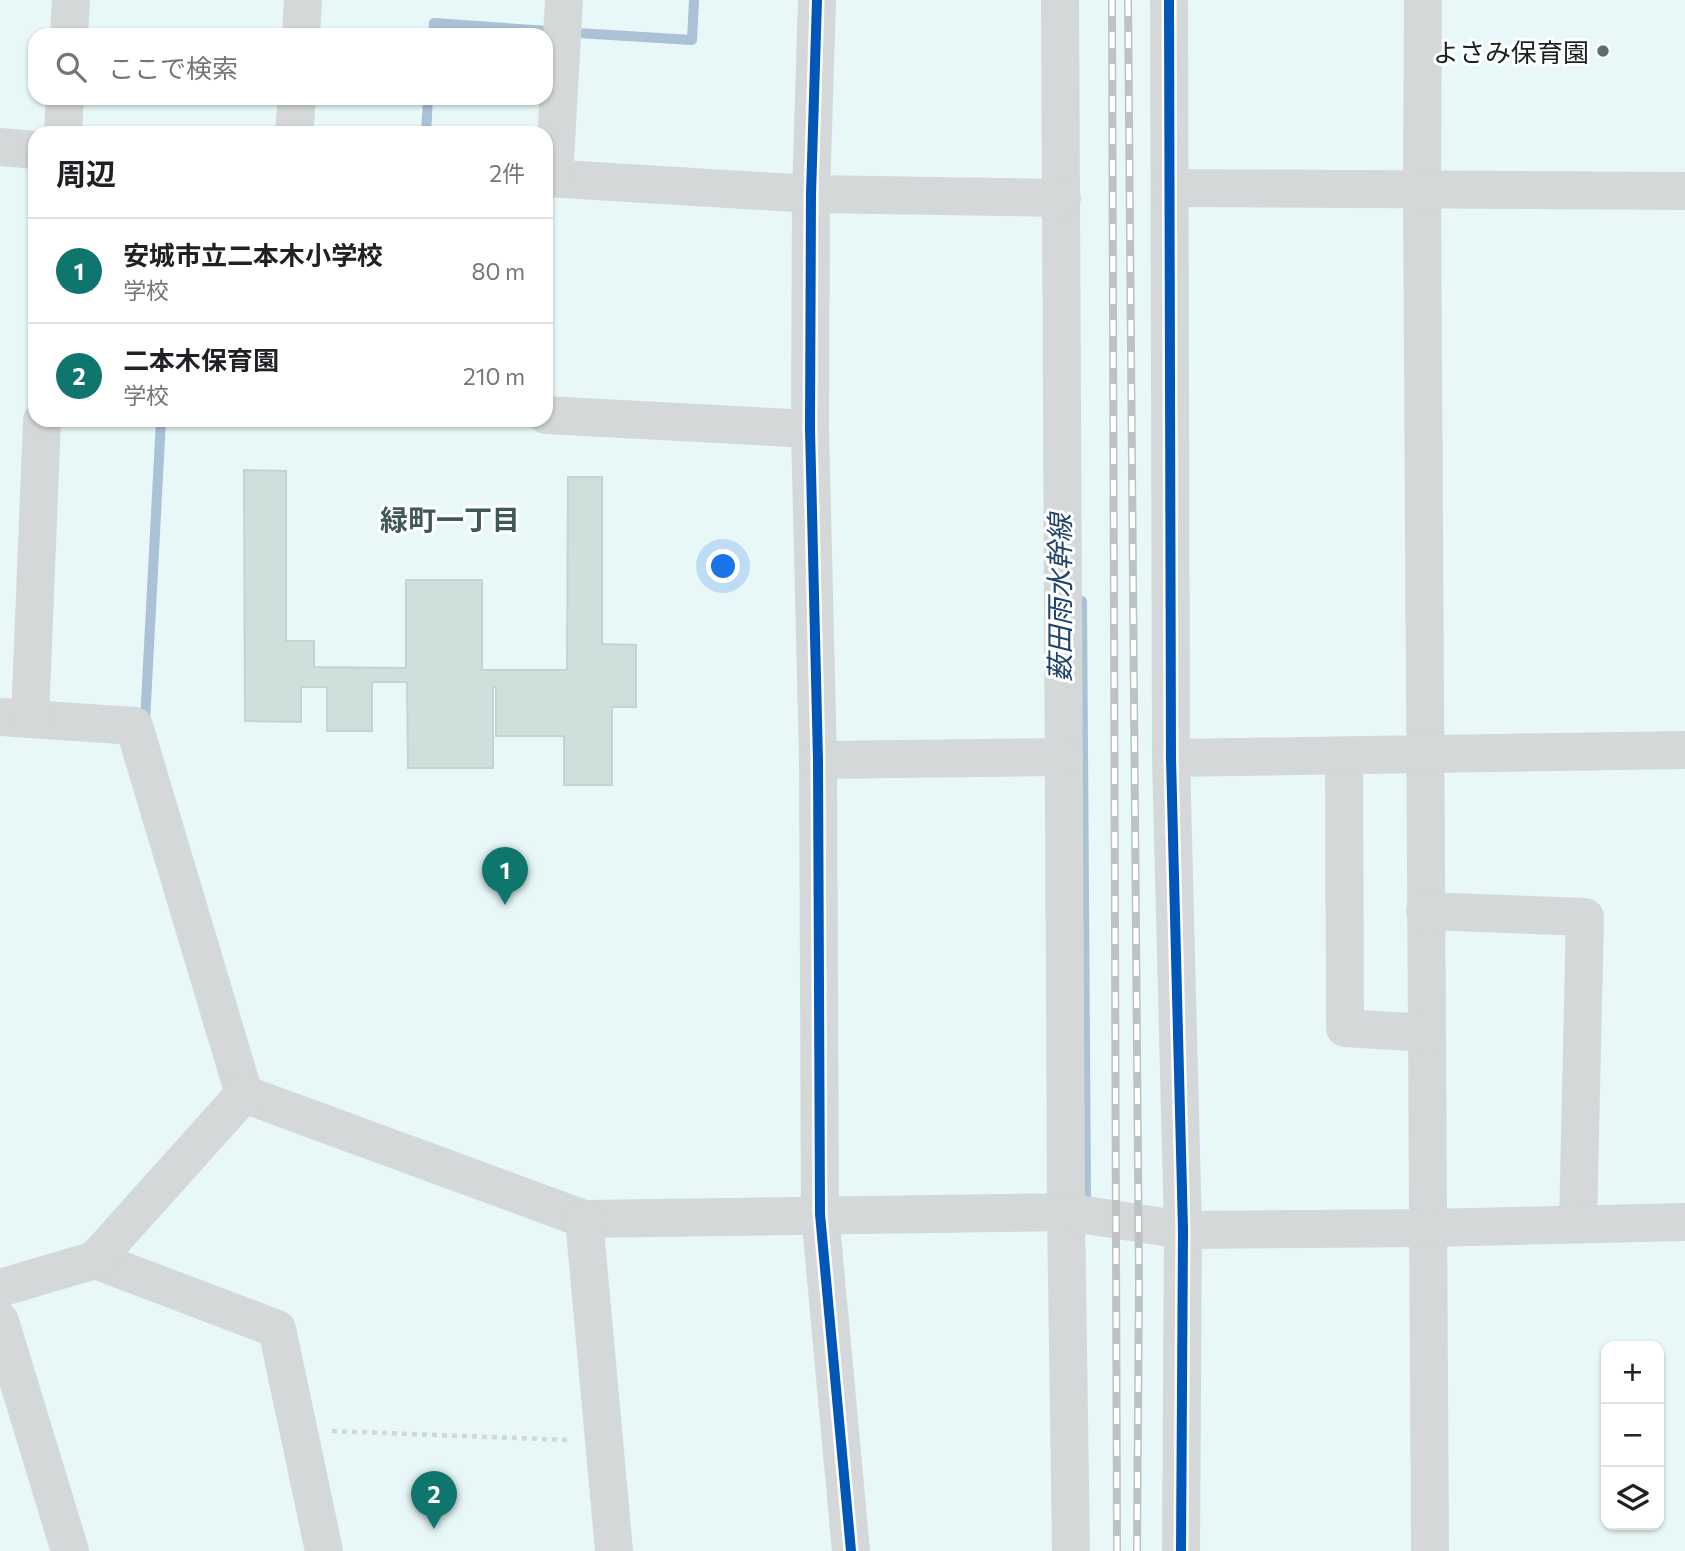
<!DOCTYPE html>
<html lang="ja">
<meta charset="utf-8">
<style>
body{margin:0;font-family:Commissioner,"Noto Sans JP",sans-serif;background:#f6f6f6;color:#202124}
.controls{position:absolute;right:21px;bottom:21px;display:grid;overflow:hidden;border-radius:14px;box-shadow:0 2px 5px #0004}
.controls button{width:63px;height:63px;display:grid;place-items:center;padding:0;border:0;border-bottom:2px solid #e0e0e0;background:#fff;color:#202124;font:35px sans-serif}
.you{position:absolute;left:724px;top:567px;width:24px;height:24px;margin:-18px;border:5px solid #fff;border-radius:50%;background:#1a73e8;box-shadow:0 0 0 10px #1a73e833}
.badge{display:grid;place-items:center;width:46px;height:46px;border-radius:50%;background:#0f766e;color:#fff;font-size:23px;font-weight:700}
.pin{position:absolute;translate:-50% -58px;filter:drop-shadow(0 2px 4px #0008)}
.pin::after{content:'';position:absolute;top:37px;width:24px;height:21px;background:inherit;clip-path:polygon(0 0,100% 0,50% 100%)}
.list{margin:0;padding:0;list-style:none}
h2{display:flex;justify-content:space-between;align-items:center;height:91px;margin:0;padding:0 28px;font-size:30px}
h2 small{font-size:23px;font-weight:400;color:#757577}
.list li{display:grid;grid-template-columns:46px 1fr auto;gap:21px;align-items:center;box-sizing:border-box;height:105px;padding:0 28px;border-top:2px solid #e0e0e0}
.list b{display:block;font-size:26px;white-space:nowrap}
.list p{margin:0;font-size:23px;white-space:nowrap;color:#757577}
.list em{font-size:23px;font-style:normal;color:#757577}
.icon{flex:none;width:38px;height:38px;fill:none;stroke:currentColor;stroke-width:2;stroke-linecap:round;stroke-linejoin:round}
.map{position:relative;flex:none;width:1685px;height:1551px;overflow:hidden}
.search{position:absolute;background:#fff;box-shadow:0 2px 5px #0004;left:28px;top:28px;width:525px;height:77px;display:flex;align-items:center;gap:18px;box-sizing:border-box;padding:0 24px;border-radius:21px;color:#757577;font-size:26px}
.panel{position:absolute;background:#fff;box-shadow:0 2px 5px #0004;left:28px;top:126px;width:525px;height:301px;border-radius:21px}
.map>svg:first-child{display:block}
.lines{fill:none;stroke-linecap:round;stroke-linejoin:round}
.stream{stroke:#aac1d6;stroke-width:10}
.building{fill:#cfdfdc;stroke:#c6d3d0;stroke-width:2}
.path{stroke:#d2d7d7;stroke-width:4.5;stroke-dasharray:5 5;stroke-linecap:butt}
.minor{stroke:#d5d8d8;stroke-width:38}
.rail-casing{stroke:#bec2c2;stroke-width:8}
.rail{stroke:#fff;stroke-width:5;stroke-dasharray:16;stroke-linecap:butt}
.cycleway-casing{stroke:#fff;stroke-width:15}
.cycleway{stroke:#0057b8;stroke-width:10}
.poi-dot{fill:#606d6d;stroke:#fff;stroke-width:2.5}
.labels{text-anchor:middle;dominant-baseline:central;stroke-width:6;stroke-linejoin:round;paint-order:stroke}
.poi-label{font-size:26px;fill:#172222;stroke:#fff;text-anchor:end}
.neighbourhood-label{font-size:28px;font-weight:bold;fill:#3e5858;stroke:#fff}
.water-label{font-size:28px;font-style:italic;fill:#1e446d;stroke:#fff}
</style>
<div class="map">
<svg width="1685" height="1551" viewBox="0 0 1685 1551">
<rect width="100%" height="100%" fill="#e8f8f8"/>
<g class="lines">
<!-- stream -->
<g class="stream">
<path d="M578 33 692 40 694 0"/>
<path d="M433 35 434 23 548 31"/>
<path d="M426 133 428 98"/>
<path d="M1082 601 1086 1195"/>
<path d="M145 721 161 420"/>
</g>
</g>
<!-- building -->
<path class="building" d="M244 470 286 471V641H314V667L406 668V580H482V670H567L568 477H602V644L636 645V707H612V785H564V736H496V687H493V768H408L407 682H372V731H327V687H301V722L245 721Z"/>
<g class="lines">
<!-- path -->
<path class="path" d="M332 1431 568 1440"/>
<!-- minor -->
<g class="minor">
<path d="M817 0 811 194 810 429 818 760 820 1214 851 1551"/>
<path d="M1060 0 1066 1212 1071 1551"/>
<path d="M1169 0 1171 758 1183 1230 1181 1551"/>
<path d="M1423 0 1422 189 1430 1551"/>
<path d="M69 35 71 0"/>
<path d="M301 35 303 0"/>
<path d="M63 133 65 98"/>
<path d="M294 133 297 98"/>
<path d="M0 147 35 150"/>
<path d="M546 178 811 194 1062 198"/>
<path d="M554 178 564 0"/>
<path d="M1170 188 1685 191"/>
<path d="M546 415 810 429"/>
<path d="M0 717 134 726 244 1094"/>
<path d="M30 719 42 420"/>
<path d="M1344 756 1345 1028 1426 1033"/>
<path d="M1171 758 1685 750"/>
<path d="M818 760 1064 757"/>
<path d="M1425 911 1585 917 1578 1223"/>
<path d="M244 1094 584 1219 1066 1212 1183 1230 1428 1228 1685 1222"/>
<path d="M584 1219 614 1551"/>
<path d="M95 1260 277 1329 324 1551"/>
<path d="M0 1288 95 1260 244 1094"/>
<path d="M0 1321 70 1551"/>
</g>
<defs>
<g id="rail">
<path d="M1112 0 1117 1551"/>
<path d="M1128 0 1139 1282 1137 1551"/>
</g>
</defs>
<!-- rail casing -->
<use href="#rail" class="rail-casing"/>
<!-- rail -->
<use href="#rail" class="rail"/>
<defs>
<g id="cycleway">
<path d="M817 0 811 194 810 429 818 760 820 1214 851 1551"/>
<path d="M1169 0 1171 758 1183 1230 1181 1551"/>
</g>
</defs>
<!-- cycleway casing -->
<use href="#cycleway" class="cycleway-casing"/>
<!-- cycleway -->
<use href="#cycleway" class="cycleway"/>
</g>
<!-- markers -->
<circle class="poi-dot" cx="1603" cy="51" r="7"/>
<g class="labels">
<!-- poi labels -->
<g class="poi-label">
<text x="1589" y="51">よさみ保育園</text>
</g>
<!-- neighbourhood labels -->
<g class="neighbourhood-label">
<text x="450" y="519">緑町一丁目</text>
</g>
<!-- water labels -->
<g class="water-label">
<text transform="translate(1059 598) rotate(-90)">薮田雨水幹線</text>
</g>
</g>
</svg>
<div class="controls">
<button>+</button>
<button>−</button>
<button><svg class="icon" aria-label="layers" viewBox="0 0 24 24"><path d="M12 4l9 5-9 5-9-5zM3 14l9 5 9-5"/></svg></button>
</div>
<div class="you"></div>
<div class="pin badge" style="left:505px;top:905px">1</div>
<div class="pin badge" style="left:434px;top:1529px">2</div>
<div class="search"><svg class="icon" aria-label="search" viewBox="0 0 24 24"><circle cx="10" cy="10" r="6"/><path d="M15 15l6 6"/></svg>ここで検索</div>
<section class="panel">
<h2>周辺<small>2件</small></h2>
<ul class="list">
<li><span class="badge">1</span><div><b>安城市立二本木小学校</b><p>学校</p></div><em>80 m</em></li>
<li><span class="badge">2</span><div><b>二本木保育園</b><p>学校</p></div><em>210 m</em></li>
</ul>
</section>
</div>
